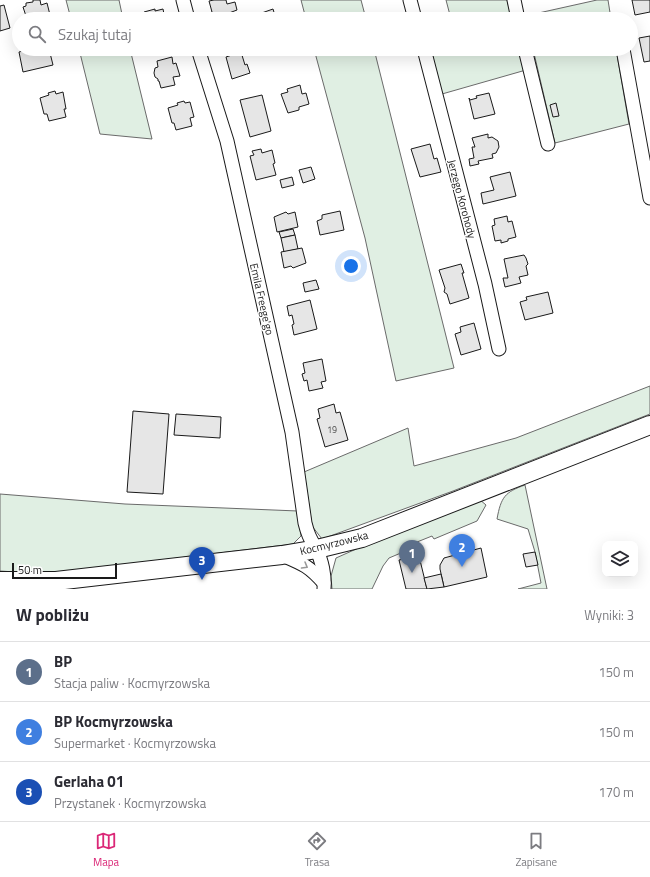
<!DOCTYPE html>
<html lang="pl">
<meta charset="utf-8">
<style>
body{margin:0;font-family:"Titillium Web",sans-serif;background:#f7f7f7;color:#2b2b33}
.controls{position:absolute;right:12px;bottom:12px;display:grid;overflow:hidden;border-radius:8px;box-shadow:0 4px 16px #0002}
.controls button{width:36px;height:36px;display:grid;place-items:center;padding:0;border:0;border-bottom:1px solid #e1e1e2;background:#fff;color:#2b2b33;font:20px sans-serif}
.scale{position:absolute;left:12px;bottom:10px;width:105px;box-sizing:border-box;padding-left:4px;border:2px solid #1a1a1a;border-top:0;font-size:11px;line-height:14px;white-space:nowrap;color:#1a1a1a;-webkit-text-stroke:3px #fff;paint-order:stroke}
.you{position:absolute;left:351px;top:266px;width:14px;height:14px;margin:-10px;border:3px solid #fff;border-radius:50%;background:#1a73e8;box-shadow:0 0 0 6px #1a73e833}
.badge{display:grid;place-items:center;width:26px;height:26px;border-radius:50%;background:#db2777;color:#fff;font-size:13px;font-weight:700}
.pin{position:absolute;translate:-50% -33px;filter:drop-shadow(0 1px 2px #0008)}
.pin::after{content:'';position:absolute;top:21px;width:14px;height:12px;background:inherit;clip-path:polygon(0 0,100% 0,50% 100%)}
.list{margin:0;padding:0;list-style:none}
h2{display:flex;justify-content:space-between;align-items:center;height:52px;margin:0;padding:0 16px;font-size:17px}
h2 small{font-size:13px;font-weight:400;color:#7c7c81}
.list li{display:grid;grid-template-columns:26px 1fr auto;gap:12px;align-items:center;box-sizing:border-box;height:60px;padding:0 16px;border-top:1px solid #e1e1e2}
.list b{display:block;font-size:15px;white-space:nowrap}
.list p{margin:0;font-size:13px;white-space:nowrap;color:#7c7c81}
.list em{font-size:13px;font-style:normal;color:#7c7c81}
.icon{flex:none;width:22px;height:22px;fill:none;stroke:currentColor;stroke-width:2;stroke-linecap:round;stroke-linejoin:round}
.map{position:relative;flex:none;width:650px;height:589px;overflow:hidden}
.search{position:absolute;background:#fff;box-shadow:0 4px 16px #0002;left:12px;right:12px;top:12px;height:44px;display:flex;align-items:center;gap:10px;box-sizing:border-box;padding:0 14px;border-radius:22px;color:#7c7c81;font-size:15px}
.sheet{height:232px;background:#fff}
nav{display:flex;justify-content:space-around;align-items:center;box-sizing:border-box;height:56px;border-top:1px solid #e1e1e2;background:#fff;font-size:11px;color:#7c7c81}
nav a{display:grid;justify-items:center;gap:2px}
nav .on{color:#db2777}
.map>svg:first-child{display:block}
.green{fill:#e0efe3;stroke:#6a6a6a}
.building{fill:#e6e6e6;stroke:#1a1a1a}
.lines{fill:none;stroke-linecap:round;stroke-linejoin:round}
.street-casing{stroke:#1a1a1a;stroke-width:15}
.secondary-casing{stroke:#1a1a1a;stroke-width:20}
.street{stroke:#fff;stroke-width:13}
.secondary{stroke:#fff;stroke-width:18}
.oneway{stroke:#989898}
.labels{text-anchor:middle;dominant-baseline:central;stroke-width:3;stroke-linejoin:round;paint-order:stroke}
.number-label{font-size:9px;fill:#4d4d4d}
.street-label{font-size:11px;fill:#1a1a1a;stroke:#fff}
</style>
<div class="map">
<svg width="650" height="589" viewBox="0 0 650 589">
<rect width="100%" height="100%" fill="#fff"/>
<!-- green -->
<g class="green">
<path d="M66 0H119L123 19H71Z"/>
<path d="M301 0H361L366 19H306Z"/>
<path d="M446 0H507L512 19H451Z"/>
<path d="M597 0H608L611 19H526L525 16Z"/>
<path d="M79 49H130L152 139 100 134Z"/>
<path d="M314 49H374L454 368 396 381 365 238Z"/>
<path d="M451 49H521L526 70 442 94 431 55Z"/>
<path d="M533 49H616L629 124 555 143Z"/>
<path d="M650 386V414L453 491 322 539 312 526 304 472 408 428 414 466 516 438Z"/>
<path d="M525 485 547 589H518L541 583 535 552 528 529 497 519C501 497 505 492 525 485Z"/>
<path d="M0 494 125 504 298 511 301 536 293 544 47 574 0 571Z"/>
<path d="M479 499 486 505 477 521 434 539 432 536 407 546 408 550 389 558 383 566 372 589H332L331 576 336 558 372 542Z"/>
</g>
<!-- building -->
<g class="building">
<path d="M33 0H40L41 5 47 3 50 15 46 16 47 19H29V16L24 17 26 16 23 7 26 6V3L33 2Z"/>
<path d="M214 0H226L227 4 235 2 237 10 229 13 231 19H214V17L211 18 210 13 212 12 209 1Z"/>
<path d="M632 0H650V12L635 15Z"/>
<path d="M4 5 10 28 0 31V6Z"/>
<path d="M155 9V11L163 9 165 19H133V17L145 14 144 12Z"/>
<path d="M273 9 276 19H258L256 15Z"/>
<path d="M650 36V61L644 62 639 38Z"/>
<path d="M30 49H49L53 65 23 72 19 52Z"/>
<path d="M388 49H406L390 54Z"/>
<path d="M241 52 245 65 247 64 250 73 232 79 226 57Z"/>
<path d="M172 57 173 64 176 63 180 76 173 77 175 85 161 88 159 81H158V79L155 77 154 73 155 68 158 67 157 61Z"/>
<path d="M300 85 302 94 306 93 309 104 299 107V110L288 113 281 94 288 92 287 89Z"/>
<path d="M55 91 56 94 63 92 66 109H64L66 117 49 121 47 114H44L40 98 49 95 48 93Z"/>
<path d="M489 93 495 114 474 119 469 98 470 100 477 98 476 96Z"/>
<path d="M262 95 271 131 250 137 240 100Z"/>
<path d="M184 101 185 103 190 102 194 117 190 118 192 126 176 130 174 123H172L168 108 178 105 177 103Z"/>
<path d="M556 103 559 116 553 117 550 105Z"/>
<path d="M488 134V138L492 137 498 141 499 147 496 153 492 154 493 158 478 161 479 164 470 166 469 159 474 158 472 147H475L472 138Z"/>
<path d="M430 144 434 159 437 158 441 172 420 177 411 149Z"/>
<path d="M261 149 262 153 272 150 275 163 273 164 276 175 256 180 250 156 254 155 252 151Z"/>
<path d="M311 167 315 179 303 183 299 170Z"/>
<path d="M510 172 516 196 483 204 481 193 494 190 490 177Z"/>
<path d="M292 177 294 185 282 188 280 180Z"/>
<path d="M340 211 344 230 320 235 317 221 322 219V215Z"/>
<path d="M286 212 288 214 295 212 298 227 277 232 274 217Z"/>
<path d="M507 216 508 222 512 221 516 237 508 239V241L501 243V240L495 241 492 226 495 225 494 219Z"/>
<path d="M293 229 295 235 281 238 279 232Z"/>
<path d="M295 235 298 249 284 252 281 238Z"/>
<path d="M302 248 306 263 293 268 291 266 284 268 281 252Z"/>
<path d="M524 255 526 258 528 264 526 266 528 275 519 277 521 283 505 287 503 278H508L504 259Z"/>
<path d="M461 264 464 273H462L469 298 450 304 447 294 444 292 445 288 439 270Z"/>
<path d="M316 280 319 289 305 292 303 283Z"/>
<path d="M548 292 553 313 525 320 520 302 527 300 526 297Z"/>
<path d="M310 300 317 329 294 335 292 325 294 324 292 315 289 316 287 306Z"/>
<path d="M474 323 481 349 461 355 455 334 461 332 460 327Z"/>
<path d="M322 359 326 381 321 382 323 388 309 391 307 380 304 381 302 374 305 373 303 363Z"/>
<path d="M334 404 336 413 340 412 348 440 325 447 317 419 320 418 318 409Z"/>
<path d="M133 411 169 414 163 494 127 492Z"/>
<path d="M176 414 221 417 220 438 174 435Z"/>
<path d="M481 548 487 577 444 587 440 569V565L444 558Z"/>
<path d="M535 552 538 565 526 567 523 554Z"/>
<path d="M419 556 427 589H406L399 560Z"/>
<path d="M441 574 444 587 427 589 424 578Z"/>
</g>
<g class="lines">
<defs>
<g id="street">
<path d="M183 0 188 19"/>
<path d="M410 0 415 19"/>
<path d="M514 0 518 19"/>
<path d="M198 49 227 141 292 432 305 523C308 535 310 538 316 549 322 560 325 576 324 589"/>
<path d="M424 49 485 284 499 349"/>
<path d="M525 49 548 144"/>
<path d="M623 49 650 198"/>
<path d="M282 555C303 564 309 566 324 583"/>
</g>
<path id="secondary" d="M0 581H56L282 555 317 549 362 538 650 425"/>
</defs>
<!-- street casing -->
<use href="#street" class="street-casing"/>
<!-- secondary casing -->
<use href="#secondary" class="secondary-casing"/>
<!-- street -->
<use href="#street" class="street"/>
<!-- secondary -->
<use href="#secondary" class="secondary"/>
</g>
<!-- one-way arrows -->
<defs><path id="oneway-chevron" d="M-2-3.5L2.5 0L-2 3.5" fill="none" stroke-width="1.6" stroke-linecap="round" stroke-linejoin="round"/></defs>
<use class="oneway" href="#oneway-chevron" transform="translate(305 566) rotate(30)"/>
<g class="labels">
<!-- number labels -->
<g class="number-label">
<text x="332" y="429">19</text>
</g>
<!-- street labels -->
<g class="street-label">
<text transform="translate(462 199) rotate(75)">Jerzego Korohody</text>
<text transform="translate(262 299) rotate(77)">Emila Freege'go</text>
<text transform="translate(334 543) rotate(-14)">Kocmyrzowska</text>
</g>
</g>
</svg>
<div class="controls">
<button><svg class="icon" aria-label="layers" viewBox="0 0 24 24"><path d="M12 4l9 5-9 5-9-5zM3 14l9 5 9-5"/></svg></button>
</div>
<div class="scale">50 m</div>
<div class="you"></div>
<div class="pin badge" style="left:412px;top:573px;background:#5c6f8a">1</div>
<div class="pin badge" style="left:462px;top:567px;background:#3f7fe0">2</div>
<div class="pin badge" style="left:202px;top:580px;background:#1a4fb4">3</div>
<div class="search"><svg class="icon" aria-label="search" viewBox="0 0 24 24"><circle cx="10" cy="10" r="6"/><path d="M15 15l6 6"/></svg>Szukaj tutaj</div>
</div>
<section class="sheet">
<h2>W pobliżu<small>Wyniki: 3</small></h2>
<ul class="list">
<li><span class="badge" style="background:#5c6f8a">1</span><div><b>BP</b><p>Stacja paliw · Kocmyrzowska</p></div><em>150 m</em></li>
<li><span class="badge" style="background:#3f7fe0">2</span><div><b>BP Kocmyrzowska</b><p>Supermarket · Kocmyrzowska</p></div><em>150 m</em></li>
<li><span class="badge" style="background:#1a4fb4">3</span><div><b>Gerlaha 01</b><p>Przystanek · Kocmyrzowska</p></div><em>170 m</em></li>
</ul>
</section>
<nav>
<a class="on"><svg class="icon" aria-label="map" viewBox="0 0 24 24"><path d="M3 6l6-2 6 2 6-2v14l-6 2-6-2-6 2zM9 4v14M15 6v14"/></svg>Mapa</a>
<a><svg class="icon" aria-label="directions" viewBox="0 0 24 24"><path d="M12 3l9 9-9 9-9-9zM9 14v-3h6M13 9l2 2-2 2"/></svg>Trasa</a>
<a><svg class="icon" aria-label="saved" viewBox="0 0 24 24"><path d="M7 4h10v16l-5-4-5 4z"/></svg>Zapisane</a>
</nav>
